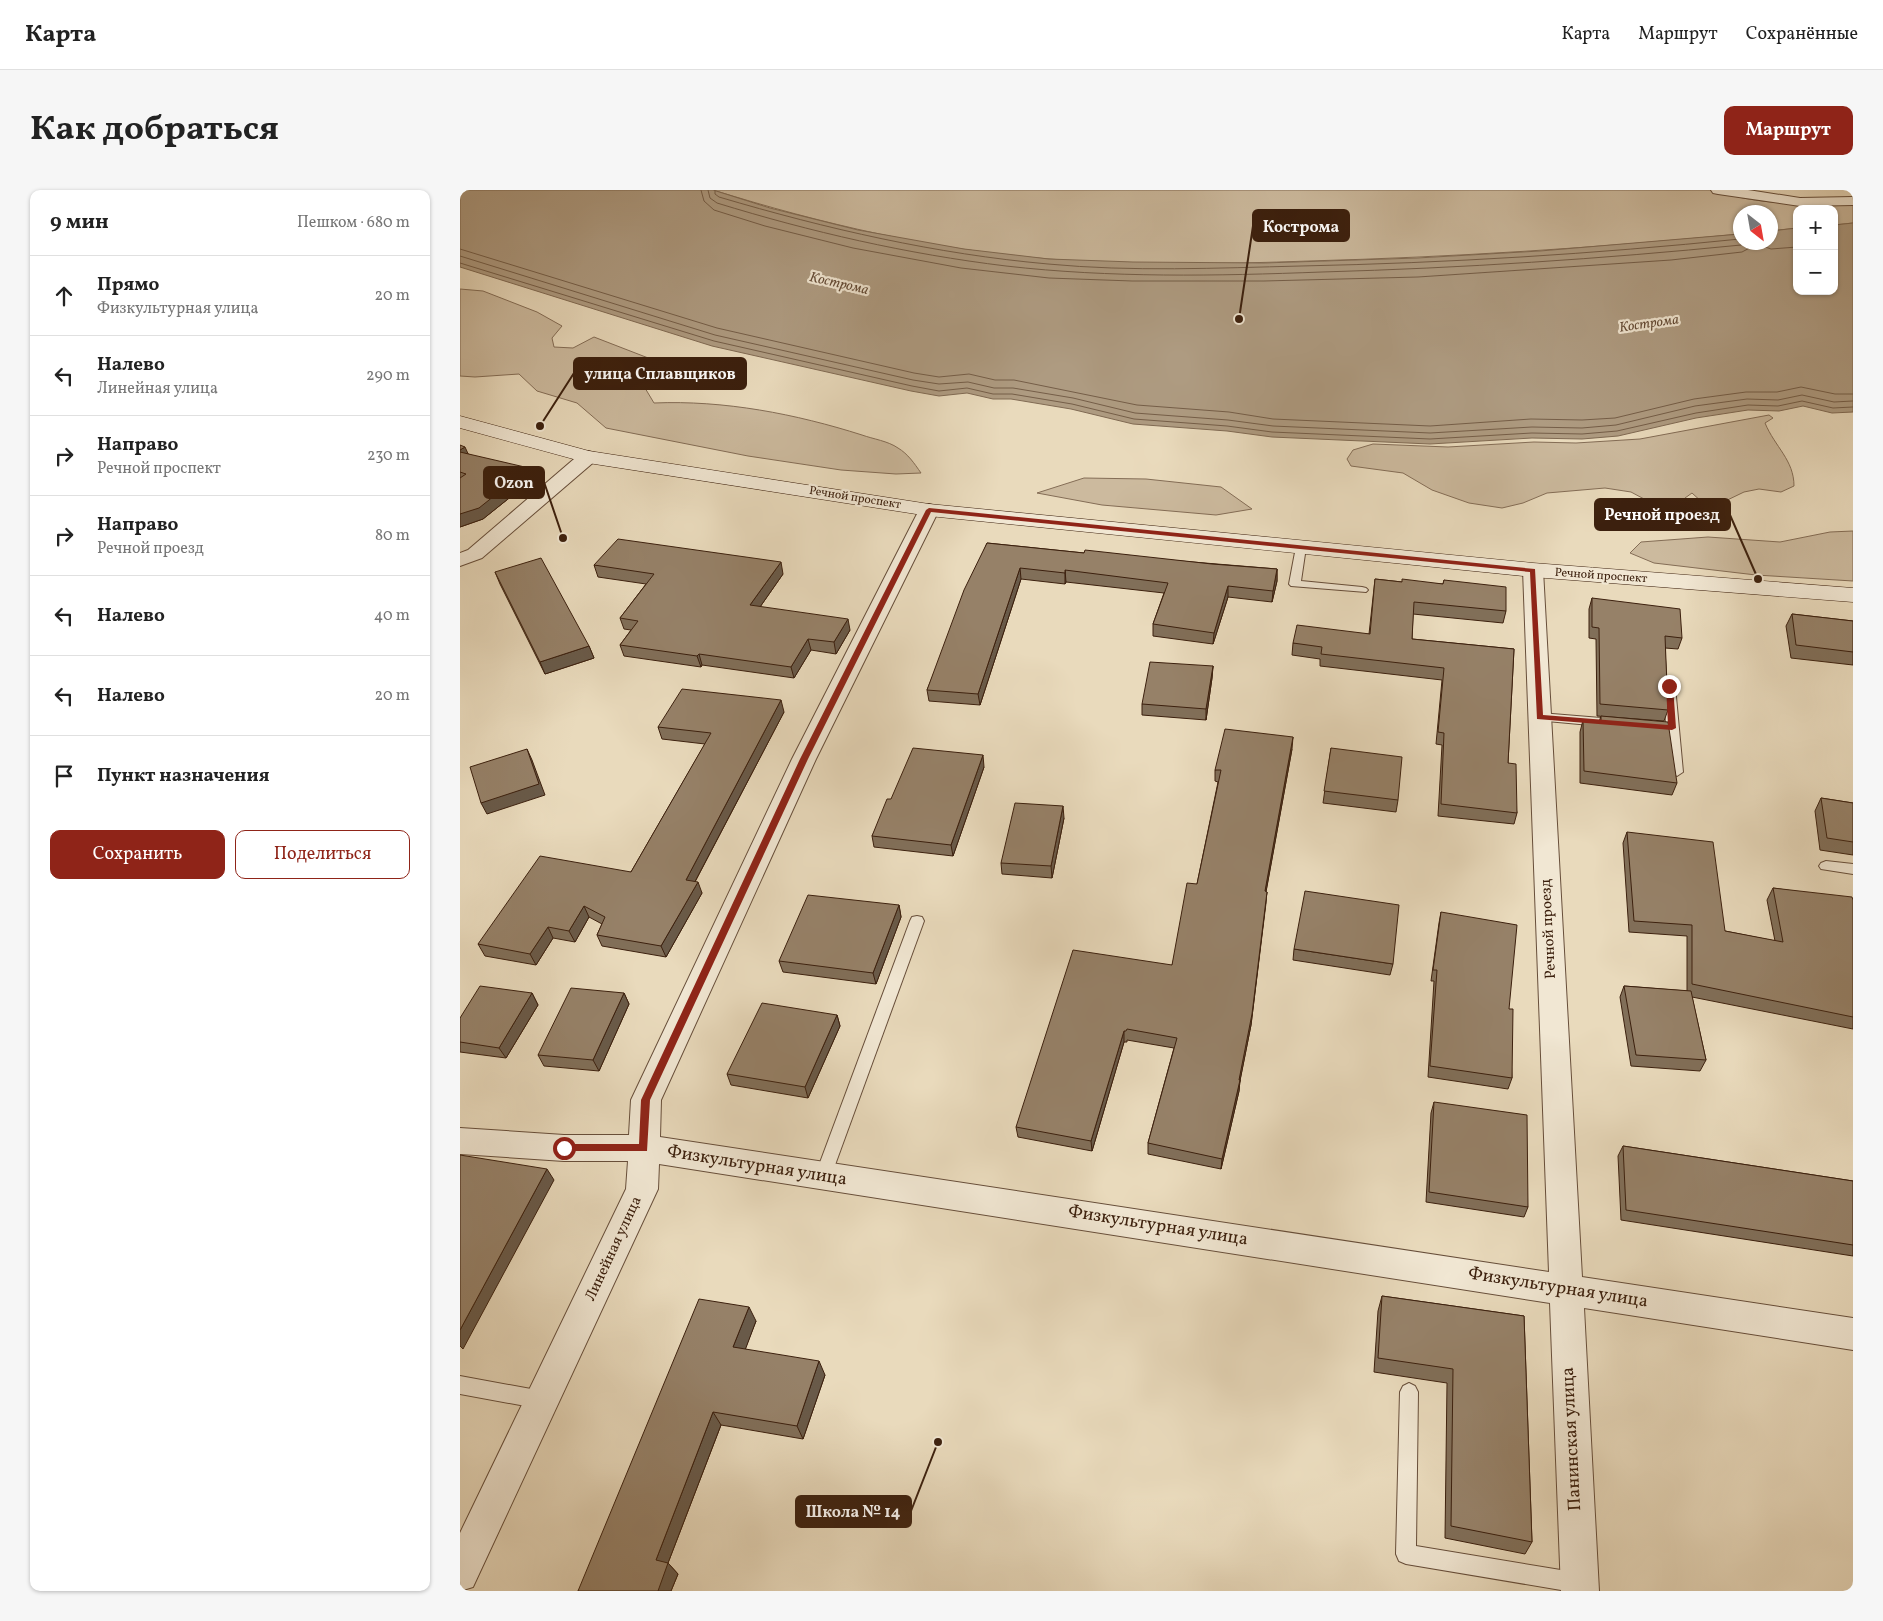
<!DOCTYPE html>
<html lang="ru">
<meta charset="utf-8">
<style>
body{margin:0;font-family:Vollkorn,serif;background:#f6f6f6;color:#222}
.controls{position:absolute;right:15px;top:15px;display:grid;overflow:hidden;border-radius:10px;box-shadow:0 1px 4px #0004}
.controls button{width:45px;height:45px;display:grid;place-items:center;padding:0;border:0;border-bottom:1px solid #e0e0e0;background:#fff;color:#222;font:25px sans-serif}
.compass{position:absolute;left:1273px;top:15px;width:45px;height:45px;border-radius:50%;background:#fff;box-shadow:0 1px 4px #0004;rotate:149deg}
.stop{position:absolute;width:15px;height:15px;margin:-11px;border:4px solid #8f2418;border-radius:50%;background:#fff}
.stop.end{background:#8f2418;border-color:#fff;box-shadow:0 1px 5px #0008}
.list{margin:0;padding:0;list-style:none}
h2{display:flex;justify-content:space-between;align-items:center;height:65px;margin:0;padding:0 20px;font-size:21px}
h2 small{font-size:16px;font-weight:400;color:#767676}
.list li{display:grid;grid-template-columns:32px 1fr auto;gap:15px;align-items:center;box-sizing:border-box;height:80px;padding:0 20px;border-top:1px solid #e0e0e0}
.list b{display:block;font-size:19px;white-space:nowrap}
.list p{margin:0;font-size:16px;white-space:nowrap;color:#767676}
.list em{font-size:16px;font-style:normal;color:#767676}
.actions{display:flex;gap:10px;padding:15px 20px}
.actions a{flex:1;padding:11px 0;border:1px solid #8f2418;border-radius:10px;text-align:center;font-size:18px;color:#8f2418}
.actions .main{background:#8f2418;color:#fff}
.icon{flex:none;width:28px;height:28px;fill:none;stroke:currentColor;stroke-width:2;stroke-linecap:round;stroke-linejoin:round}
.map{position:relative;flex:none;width:1393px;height:1401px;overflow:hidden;border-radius:10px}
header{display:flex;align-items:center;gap:30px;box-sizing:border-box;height:70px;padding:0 25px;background:#fff;border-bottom:1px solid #e0e0e0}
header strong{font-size:24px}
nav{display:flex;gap:28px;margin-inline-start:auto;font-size:18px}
.intro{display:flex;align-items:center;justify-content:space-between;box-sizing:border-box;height:120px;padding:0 30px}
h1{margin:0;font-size:35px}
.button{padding:12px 22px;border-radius:10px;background:#8f2418;color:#fff;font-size:18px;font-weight:700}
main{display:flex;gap:30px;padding:0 30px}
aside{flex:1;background:#fff;border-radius:10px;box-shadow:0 1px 4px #0004}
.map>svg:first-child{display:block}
.green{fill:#ccba9e;stroke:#846d56}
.water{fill:#ae9b81;stroke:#806a53}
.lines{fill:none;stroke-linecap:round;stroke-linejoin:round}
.shore{stroke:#755e48;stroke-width:1}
.lane-casing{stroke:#674e3a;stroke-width:2}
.street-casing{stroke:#674e3a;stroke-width:2}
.secondary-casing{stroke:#3c200e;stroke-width:1}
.lane{fill:#f1e7d3;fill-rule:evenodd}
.street{fill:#f1e7d3;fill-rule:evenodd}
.secondary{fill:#f1e7d3;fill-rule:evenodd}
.wall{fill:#816f59;stroke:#3c200e}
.shaded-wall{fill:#695a49;stroke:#3c200e}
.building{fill:#968168;stroke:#3c200e}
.route{fill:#8f2418}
.labels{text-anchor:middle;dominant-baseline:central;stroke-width:4.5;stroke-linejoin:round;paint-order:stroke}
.far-street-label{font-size:12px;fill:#3c200e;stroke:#f1e7d3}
.far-water-label{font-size:14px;font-style:italic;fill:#644b36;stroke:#f1e7d3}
.street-label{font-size:15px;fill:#3c200e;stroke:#f1e7d3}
.near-street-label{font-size:18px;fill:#3c200e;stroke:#f1e7d3}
.leader{fill:none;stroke:#3c200e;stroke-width:2}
.callout-dot{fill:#3c200e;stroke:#f1e7d3;stroke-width:2}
.callout{fill:#3c200e;stroke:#3c200e;stroke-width:2}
.callout-label{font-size:16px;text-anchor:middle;font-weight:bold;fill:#fff}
</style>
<header>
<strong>Карта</strong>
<nav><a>Карта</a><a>Маршрут</a><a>Сохранённые</a></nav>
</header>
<div class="intro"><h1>Как добраться</h1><a class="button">Маршрут</a></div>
<main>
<aside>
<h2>9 мин<small>Пешком · 680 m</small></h2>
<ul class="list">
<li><svg class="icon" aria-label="ahead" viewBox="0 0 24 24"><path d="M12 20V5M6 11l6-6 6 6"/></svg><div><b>Прямо</b><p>Физкультурная улица</p></div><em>20 m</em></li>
<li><svg class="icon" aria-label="left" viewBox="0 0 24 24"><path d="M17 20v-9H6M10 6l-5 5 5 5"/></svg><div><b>Налево</b><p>Линейная улица</p></div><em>290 m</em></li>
<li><svg class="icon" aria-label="right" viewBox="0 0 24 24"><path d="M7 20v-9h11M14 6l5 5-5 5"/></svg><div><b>Направо</b><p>Речной проспект</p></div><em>230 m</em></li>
<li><svg class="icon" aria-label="right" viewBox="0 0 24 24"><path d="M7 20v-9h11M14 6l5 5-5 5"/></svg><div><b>Направо</b><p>Речной проезд</p></div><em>80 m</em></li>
<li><svg class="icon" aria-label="left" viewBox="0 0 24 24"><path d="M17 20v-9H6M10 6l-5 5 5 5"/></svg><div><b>Налево</b></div><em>40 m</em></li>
<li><svg class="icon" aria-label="left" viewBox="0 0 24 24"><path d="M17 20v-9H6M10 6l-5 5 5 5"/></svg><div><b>Налево</b></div><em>20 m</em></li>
<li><svg class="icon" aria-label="arrive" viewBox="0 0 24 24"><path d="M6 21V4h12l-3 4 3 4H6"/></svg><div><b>Пункт назначения</b></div></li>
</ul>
<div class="actions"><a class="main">Сохранить</a><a>Поделиться</a></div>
</aside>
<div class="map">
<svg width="1393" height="1401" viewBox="0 0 1393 1401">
<rect width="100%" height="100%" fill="#e9dabc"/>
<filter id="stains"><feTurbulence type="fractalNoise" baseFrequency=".004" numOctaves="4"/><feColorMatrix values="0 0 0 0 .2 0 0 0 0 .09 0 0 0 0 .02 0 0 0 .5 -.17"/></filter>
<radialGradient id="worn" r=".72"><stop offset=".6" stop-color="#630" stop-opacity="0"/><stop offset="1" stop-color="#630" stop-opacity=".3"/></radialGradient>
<!-- green -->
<g class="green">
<path d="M253 0H1252C1298 15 1345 15 1393 14V33L1374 35V19H1337V38L1311 41 1310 22H1280V44C1137 58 993 67 849 71 763 74 675 76 589 69 474 60 362 34 253 0Z"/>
<path d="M0 99 23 101 77 122 102 136 92 148 94 157 113 158 134 147 196 171 172 188 185 198 194 213C264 210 336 224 402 245 413 249 428 251 438 258 448 264 454 273 461 283L436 284 381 280 288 266 146 238 117 213 77 201 59 184 15 187 0 186Z"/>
<path d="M1309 225 1313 228 1305 233C1315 257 1334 270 1334 296L1321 302 1299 299 1284 302 1257 315 1243 313 1232 303 1225 308 1226 316 1199 317 1171 302 1145 298 1087 303 1063 313 1042 318 1009 313 972 300 943 283 891 276 887 269 893 260 913 254 988 257 1074 252 1116 253 1180 249Z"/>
<path d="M624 288 686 289 761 297 792 319 756 325 642 315 577 303Z"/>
<path d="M1393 341V391L1296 385 1194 373 1170 363 1181 352 1248 347 1320 352 1370 342Z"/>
</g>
<!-- water -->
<path class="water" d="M0 0H253L310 18 398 40 504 59 589 69 673 72 804 73 957 68 1080 61 1280 44V52H1310L1311 41 1337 38V101H1374V35L1393 33V222L1372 223 1343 216 1319 221 1288 220 1236 228 1158 246 1122 249 1072 248 970 254 812 247 767 241 673 234 611 219 551 209H533L507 203 479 206 451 201 252 156 0 77Z"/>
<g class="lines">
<!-- shore -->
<g class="shore">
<path d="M241 0 244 11 254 20 305 36 393 58 501 78 589 88 672 91H804L958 87 1211 70 1282 62 1297 54 1311 59 1337 57"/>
<path d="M248 0 250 8 257 13C351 42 447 64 546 76 651 88 756 86 862 82 1002 78 1141 69 1281 55L1287 52"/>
<path d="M255 0V4L259 7C367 39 476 64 588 74 672 82 757 78 841 76 988 73 1134 64 1280 49"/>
<path d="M0 59 257 138 454 183 479 187 509 184 535 190H554L677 215 769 222 813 229 970 236 1071 229 1122 230 1155 228 1234 209 1286 202H1317L1341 197 1375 204H1393"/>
<path d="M0 66 255 145 453 190 479 194 508 192 534 198H553L613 208 675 223 768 230 813 236 970 243 1072 237 1122 238 1156 235 1235 216 1287 209 1318 210 1342 205 1374 212 1393 211"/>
<path d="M0 73 254 151 452 196 479 201 507 198 533 204H552L612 214 674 229 767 236 812 242 970 249 1072 243 1122 244 1157 241 1236 223 1288 215 1318 216 1342 211 1373 218 1393 217"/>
</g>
<defs>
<g id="lane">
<path d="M841 354 846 357 841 391 902 397 906 398 908 400 906 402 831 396 829 394 836 357Z"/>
<path d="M1209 492 1215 496 1223 582 1217 586 1211 582 1206 542 1192 540 1186 536 1192 532 1206 533 1203 496Z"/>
<path d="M1080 523 1141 528 1147 532 1141 536 1076 530 1074 527Z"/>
<path d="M1366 671 1393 674V684L1361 679 1359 676 1361 673Z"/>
<path d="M457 726 462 727 464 731 371 986 369 991 363 993 357 991 355 986 450 731 452 727Z"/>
<path d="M0 1186 82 1201 88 1204 91 1210 88 1216 82 1219 0 1204Z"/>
<path d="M949 1193 955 1196 958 1202 956 1356 1119 1383 1126 1386 1129 1393 1126 1400 1107 1401 946 1374 939 1371 936 1364 940 1202 943 1196Z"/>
</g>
<g id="street">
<path d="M1251 0H1288L1340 8 1393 7V15L1340 16 1258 4 1253 3Z"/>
<path d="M128 261 135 263 137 267 135 271 22 368 0 376V363L8 360 121 263Z"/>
<path d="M469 314 476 316 479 320 356 569 201 910 200 947 1089 1082 1063 380 1066 376 1073 374 1080 376 1083 380 1122 1087 1393 1128V1160L1124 1118 1139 1401H1101L1090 1113 199 974 198 999 13 1397 0 1401V1343L166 999 168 971H104L0 964V938L104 945H169L171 910 332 569 459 320 462 316Z"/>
</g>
<path id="secondary" d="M0 226 129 261 469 314 1073 373 1393 398V412L1073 387 469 326 128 273 0 238Z"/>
</defs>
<!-- lane casing -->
<use href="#lane" class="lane-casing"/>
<!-- street casing -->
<use href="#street" class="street-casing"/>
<!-- secondary casing -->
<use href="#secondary" class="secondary-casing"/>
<!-- lane -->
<use href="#lane" class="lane"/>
<!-- street -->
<use href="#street" class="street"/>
<!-- secondary -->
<use href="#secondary" class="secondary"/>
</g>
<!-- wall -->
<g class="wall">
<path d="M0 255 8 264 73 289 23 329 0 337Z"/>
<path d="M527 353 624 363 817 379V391L812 412 768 407 753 454 693 446V434L704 403 606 392 605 394 561 389 520 515 469 511 467 500Z"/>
<path d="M134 375 323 384 300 417 390 440 376 464 351 460 334 488 242 475 241 477 164 466 160 455 171 440 164 439 160 428 186 394 138 387Z"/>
<path d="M35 382 129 456 134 468 85 484 40 394Z"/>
<path d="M915 389 942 392 983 394 984 390 1046 421 1043 433 953 424 952 449 1054 459 1048 573 1057 623 1054 634 978 626 982 555 976 554 982 490 860 476V469L832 465 833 453 909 444Z"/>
<path d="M1132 408 1222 448 1218 459 1205 458 1208 520 1204 531 1137 526 1136 449 1129 448V419Z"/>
<path d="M1332 424 1393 431V475L1331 468 1326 436Z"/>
<path d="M753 476 752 488 746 530 682 525V514Z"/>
<path d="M324 522 235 692 242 703 206 767 142 756 137 745 142 734 129 727 115 752 93 748 76 775 25 766 18 754 171 682 245 554 202 549 198 537Z"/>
<path d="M1141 526 1217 593 1212 605 1120 593V542L1123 530 1139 532Z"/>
<path d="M871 558 938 610 936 622 863 613Z"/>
<path d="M832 559 806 701V713L791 835 780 890 779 901 761 979 688 964V953L714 858 667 850V852H664L632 961 558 947 556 937 712 775 737 694 758 592 755 591V580Z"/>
<path d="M524 577 493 666 414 657 412 646 431 609Z"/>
<path d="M1361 608 1393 613V665L1360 660 1355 621Z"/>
<path d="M604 628 592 688 542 684 541 673Z"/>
<path d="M1167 642 1265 741 1315 751 1307 710 1313 698 1393 710V839L1232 807 1246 870 1240 881 1171 876 1160 807 1164 796 1227 801V746L1169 742 1163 653Z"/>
<path d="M439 715 441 727 416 794 323 782 319 771Z"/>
<path d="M981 722 1049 819 1052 888 1048 899 968 887 974 791H971L979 733Z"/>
<path d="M834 759 933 774 930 785 833 770Z"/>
<path d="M72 803 78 815 46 868 0 862V828Z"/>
<path d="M164 803 169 814 139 881 84 876 78 865Z"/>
<path d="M377 825 380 836 348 908 271 895 267 884Z"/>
<path d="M974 912 1068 1017 1064 1027 966 1012 971 923Z"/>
<path d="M1163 956 1393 991V1066L1161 1030 1158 966Z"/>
<path d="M922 1106 1064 1126 1072 1352 1065 1364 985 1348 987 1193 914 1182 918 1121Z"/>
<path d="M296 1131 285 1159 365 1185 343 1249 261 1235 208 1373 218 1384 211 1401H118Z"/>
</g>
<!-- shaded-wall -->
<g class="shaded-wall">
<path d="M5 257 10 268 0 267V260Z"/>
<path d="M69 278 73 289 23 329 0 337V324Z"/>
<path d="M321 372 323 384 293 427 290 415Z"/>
<path d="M560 378 561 389 520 515 518 504Z"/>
<path d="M817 379V391L812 412 813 401Z"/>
<path d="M605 380 606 392 605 394Z"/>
<path d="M768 396V407L753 454 754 443Z"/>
<path d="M388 429 390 440 376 464 374 452Z"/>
<path d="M348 449 351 460 334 488 331 477Z"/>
<path d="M129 456 134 468 85 484 80 472Z"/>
<path d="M239 464 242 475 241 477 237 466Z"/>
<path d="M753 476 752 488 746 530V519Z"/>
<path d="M321 510 324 522 230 701 226 690Z"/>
<path d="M833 547 832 559 804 713 805 701Z"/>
<path d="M67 559 72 570 85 605 27 624 21 613Z"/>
<path d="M523 565 524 577 493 666 491 655Z"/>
<path d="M603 616 604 628 592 688 591 676Z"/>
<path d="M238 692 242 703 206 767 201 756Z"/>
<path d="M807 702 791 835 778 901 779 890Z"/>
<path d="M439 715 441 727 416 794 413 783Z"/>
<path d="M124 716 129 727 115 752 109 741Z"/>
<path d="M88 737 93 748 76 775 70 764Z"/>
<path d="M72 803 78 815 46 868 39 858Z"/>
<path d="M164 803 169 814 139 881 133 870Z"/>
<path d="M377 825 380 836 348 908 345 897Z"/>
<path d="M664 841V852L632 961 631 951Z"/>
<path d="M780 890 779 901 761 979 762 969Z"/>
<path d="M87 979 94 990 3 1159 0 1156V1140Z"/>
<path d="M289 1117 296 1131 281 1171 273 1157Z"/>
<path d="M359 1171 365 1185 343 1249 337 1236Z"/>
<path d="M253 1222 261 1235 208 1373 218 1384 211 1401H198L196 1370Z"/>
</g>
<!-- building -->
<g class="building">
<path d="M0 255 5 257 0 260Z"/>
<path d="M0 262 69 278 19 318 0 324V288L6 284 0 282Z"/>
<path d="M158 349 321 372 290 415 388 429 374 452 348 449 331 477 239 464 237 466 160 455 178 431 160 428 194 384 134 375Z"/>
<path d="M527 353 624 363 625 360 752 374 817 379 813 401 768 396 754 443 693 434 708 393 605 380V383L560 378 518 504 467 500 504 400Z"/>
<path d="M81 368 129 456 80 472 35 382Z"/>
<path d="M915 389 942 392V389L983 394 984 390 1046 397V421L954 412 952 449 1054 459 1048 573 1056 574 1057 623 981 614 984 543 978 542 984 478 861 464 862 457 833 453 837 435 910 444Z"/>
<path d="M1132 408 1220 419 1222 448 1205 446 1208 520 1140 514 1139 438 1132 437Z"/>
<path d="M1332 424 1393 431V462L1336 455Z"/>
<path d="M690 472 753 476 746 519 682 514Z"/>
<path d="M222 499 321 510 226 690 238 692 201 756 137 745 145 727 124 716 109 741 88 737 70 764 18 754 80 666 171 682 251 543 198 537Z"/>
<path d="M1141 526 1208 532 1217 593 1124 581 1123 530 1141 532Z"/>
<path d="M765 539 833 547 805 701 807 702 792 824 779 890H780L762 969 688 953 717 848 667 839 666 841H664L631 951 556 937 613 760 712 775 727 693 737 694 761 580H755Z"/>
<path d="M453 558 523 565 491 655 412 646 427 609H431Z"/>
<path d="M871 558 942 567 938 610 864 601Z"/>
<path d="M67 559 79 594 21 613 10 577Z"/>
<path d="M1361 608 1393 613V652L1367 648Z"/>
<path d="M555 613 603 616 591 676 541 673Z"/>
<path d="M1167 642 1253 652 1265 741 1323 752 1313 698 1392 707 1393 710V827L1232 794V735L1174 731Z"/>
<path d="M845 701 939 715 933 774 834 759Z"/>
<path d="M348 705 439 715 413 783 319 771Z"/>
<path d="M981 722 1057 735 1049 819H1053L1052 888 970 876 977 780H973Z"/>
<path d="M20 796 72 803 39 858 0 852V828Z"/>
<path d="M1164 796 1231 801 1246 870 1176 865Z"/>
<path d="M111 798 164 803 133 870 78 865Z"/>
<path d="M302 813 377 825 345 897 267 884Z"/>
<path d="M974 912 1067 925 1068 1017 969 1002Z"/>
<path d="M1163 956 1393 991V1055L1166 1020Z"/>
<path d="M0 965 87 979 0 1140Z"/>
<path d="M922 1106 1064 1126 1072 1352 991 1336 993 1179 918 1168Z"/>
<path d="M239 1109 289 1117 273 1157 359 1171 337 1236 253 1222 196 1370 208 1373 198 1401H118Z"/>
</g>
<!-- route -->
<path class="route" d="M469 318 1075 379 1083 525 1208 535 1206 496 1209 494 1213 496 1216 538 1212 540 1077 529 1070 382 471 322 348 569 190 910 187 961H100L99 958 104 954H179L181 910 340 569 466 320Z"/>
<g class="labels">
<!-- far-street labels -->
<g class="far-street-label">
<text transform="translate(395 308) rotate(9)">Речной проспект</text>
<text transform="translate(1141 386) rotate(4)">Речной проспект</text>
</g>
<!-- far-water labels -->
<g class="far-water-label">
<text transform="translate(379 94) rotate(13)">Кострома</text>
<text transform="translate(1189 134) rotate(-8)">Кострома</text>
</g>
<!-- street labels -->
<g class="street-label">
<text transform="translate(1089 739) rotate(-93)">Речной проезд</text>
<text transform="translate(154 1059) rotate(-65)">Линейная улица</text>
</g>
<!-- near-street labels -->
<g class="near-street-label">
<text transform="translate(297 976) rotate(9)">Физкультурная улица</text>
<text transform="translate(698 1036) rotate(9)">Физкультурная улица</text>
<text transform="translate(1098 1098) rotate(9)">Физкультурная улица</text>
<text transform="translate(1112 1249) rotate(-93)">Панинская улица</text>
</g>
</g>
<!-- callouts -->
<path class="leader" d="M779 129L793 36M80 236L114 183M103 348L84 292M1298 389L1270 325M478 1252L451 1321"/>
<g class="callout-dot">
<circle cx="779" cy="129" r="5"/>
<circle cx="80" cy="236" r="5"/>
<circle cx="103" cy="348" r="5"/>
<circle cx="1298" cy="389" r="5"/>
<circle cx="478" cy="1252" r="5"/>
</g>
<g class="callout">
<rect x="793" y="20" width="96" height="31" rx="5"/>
<rect x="114" y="168" width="172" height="31" rx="5"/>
<rect x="24" y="277" width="60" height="31" rx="5"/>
<rect x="1135" y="309" width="135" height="31" rx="5"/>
<rect x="336" y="1306" width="115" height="31" rx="5"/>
</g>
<g class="callout-label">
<text x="841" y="42">Кострома</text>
<text x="200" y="189">улица Сплавщиков</text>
<text x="54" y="298">Ozon</text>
<text x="1202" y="330">Речной проезд</text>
<text x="393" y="1327">Школа № 14</text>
</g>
<rect width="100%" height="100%" filter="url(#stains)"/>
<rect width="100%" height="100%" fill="url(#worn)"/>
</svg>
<div class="controls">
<button>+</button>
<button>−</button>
</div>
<svg class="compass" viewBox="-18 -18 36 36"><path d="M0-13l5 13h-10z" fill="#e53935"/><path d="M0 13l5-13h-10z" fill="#767676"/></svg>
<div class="stop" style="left:104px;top:958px"></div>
<div class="stop end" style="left:1209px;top:496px"></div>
</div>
</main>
